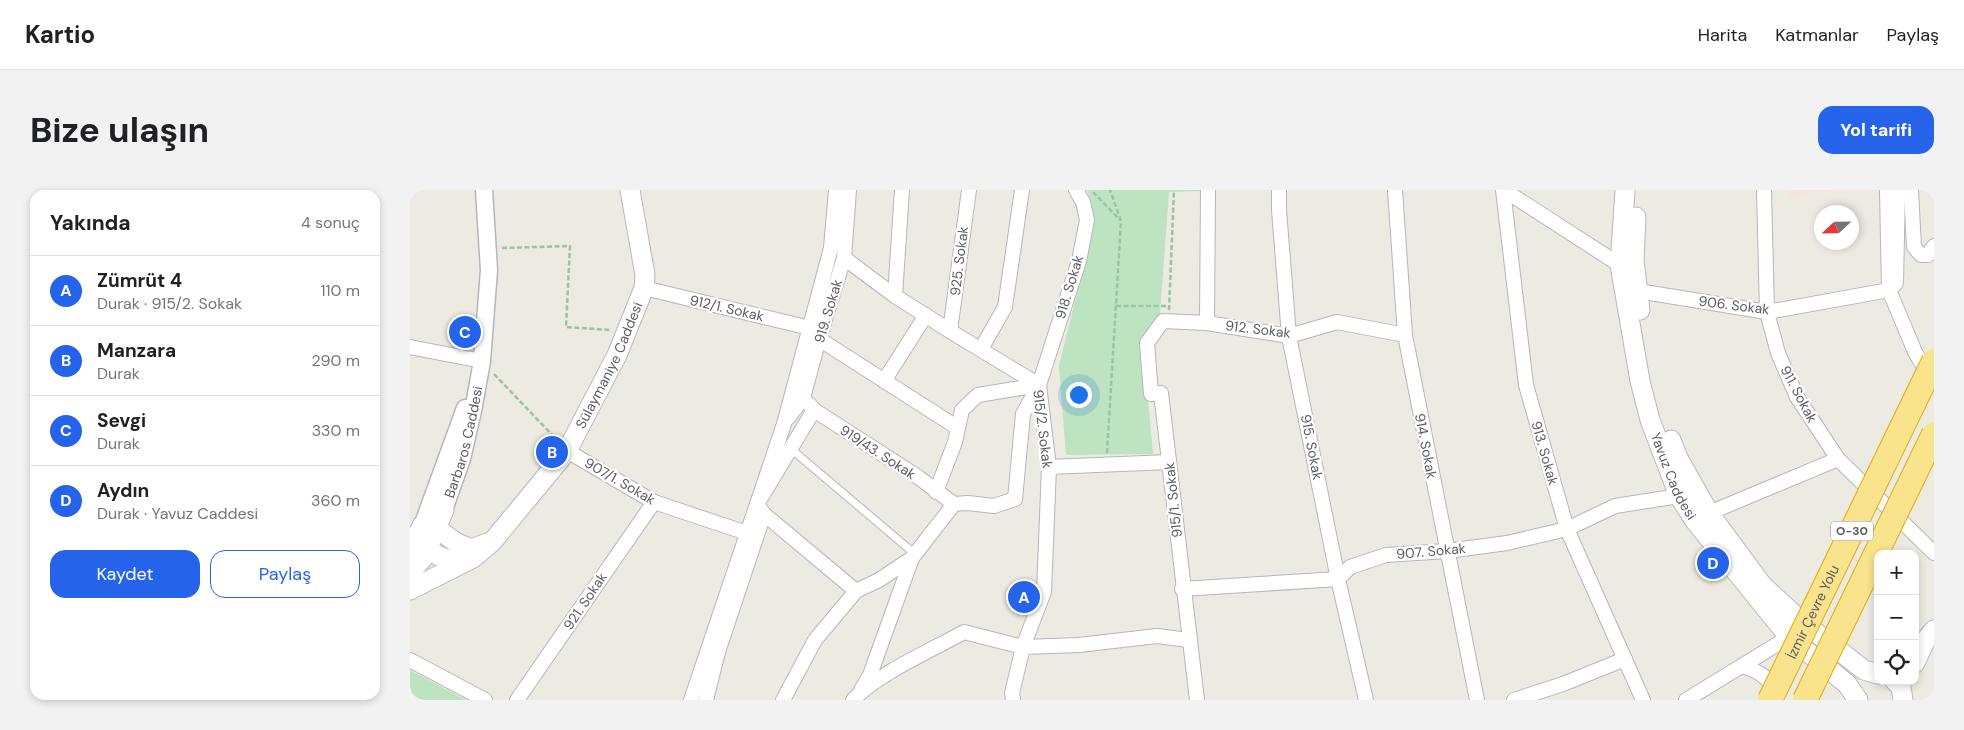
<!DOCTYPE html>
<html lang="tr">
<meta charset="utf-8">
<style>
body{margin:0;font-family:"DM Sans",sans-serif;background:#f2f2f2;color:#202124}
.controls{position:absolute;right:15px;bottom:15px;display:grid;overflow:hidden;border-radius:10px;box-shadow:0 2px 8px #0003}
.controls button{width:45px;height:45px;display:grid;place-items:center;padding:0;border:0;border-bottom:1px solid #e0e0e0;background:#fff;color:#202124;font:25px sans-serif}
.compass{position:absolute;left:1404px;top:15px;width:45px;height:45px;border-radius:50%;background:#fff;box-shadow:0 2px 8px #0003;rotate:248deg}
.you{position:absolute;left:668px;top:204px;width:18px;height:18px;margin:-12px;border:4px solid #fff;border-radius:50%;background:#1a73e8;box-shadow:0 0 0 8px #1a73e833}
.badge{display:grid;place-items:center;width:32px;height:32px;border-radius:50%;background:#2563eb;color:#fff;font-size:16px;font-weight:700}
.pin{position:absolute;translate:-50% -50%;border:2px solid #fff;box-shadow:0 1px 5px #0006}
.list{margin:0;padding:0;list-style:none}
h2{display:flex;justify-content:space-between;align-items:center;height:65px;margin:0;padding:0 20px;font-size:21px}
h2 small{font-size:16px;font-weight:400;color:#757577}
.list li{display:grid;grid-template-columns:32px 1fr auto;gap:15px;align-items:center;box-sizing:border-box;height:70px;padding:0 20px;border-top:1px solid #e0e0e0}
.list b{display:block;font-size:19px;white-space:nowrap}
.list p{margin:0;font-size:16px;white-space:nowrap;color:#757577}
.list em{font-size:16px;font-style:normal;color:#757577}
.actions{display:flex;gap:10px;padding:15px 20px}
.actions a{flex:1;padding:11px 0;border:1px solid #2563eb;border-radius:15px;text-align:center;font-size:18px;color:#2563eb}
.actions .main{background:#2563eb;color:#fff}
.icon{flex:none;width:28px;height:28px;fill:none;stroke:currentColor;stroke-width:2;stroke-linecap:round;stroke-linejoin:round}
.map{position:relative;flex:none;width:1524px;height:510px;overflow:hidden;border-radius:15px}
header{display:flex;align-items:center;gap:30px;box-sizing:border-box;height:70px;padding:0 25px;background:#fff;border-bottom:1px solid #e0e0e0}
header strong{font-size:24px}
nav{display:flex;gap:28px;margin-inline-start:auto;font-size:18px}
.intro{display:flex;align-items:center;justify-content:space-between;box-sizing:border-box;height:120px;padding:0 30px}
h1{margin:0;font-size:35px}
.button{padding:12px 22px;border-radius:15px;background:#2563eb;color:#fff;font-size:18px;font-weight:700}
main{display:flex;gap:30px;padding:0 30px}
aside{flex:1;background:#fff;border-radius:15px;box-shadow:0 2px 8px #0003}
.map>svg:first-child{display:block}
.medical{fill:#fae1dd}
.green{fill:#bee3c0}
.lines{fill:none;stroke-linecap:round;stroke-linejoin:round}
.service-casing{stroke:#b4b7bc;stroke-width:9}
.minor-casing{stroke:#b4b7bc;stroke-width:16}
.tertiary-casing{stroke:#b4b7bc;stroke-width:19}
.secondary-casing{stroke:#b5b8be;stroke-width:21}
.path{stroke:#98c4a7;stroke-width:2.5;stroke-dasharray:5 2.5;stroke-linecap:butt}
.service{stroke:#fff;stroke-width:7}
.minor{stroke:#fff;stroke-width:14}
.tertiary{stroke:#fff;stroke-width:16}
.secondary{stroke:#fff;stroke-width:19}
.motorway-bridge-casing{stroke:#e5ac08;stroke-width:26;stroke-linecap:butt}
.motorway-bridge{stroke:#f9e38c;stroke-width:24}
.labels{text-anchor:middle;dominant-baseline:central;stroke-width:4.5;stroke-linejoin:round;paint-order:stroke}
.shield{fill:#fff;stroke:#8c8e91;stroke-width:1}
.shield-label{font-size:12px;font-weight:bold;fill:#5a5d62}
.street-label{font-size:14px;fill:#5a5d62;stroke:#fff}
</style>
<header>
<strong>Kartio</strong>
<nav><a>Harita</a><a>Katmanlar</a><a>Paylaş</a></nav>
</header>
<div class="intro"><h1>Bize ulaşın</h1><a class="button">Yol tarifi</a></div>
<main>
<aside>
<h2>Yakında<small>4 sonuç</small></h2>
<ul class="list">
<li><span class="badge">A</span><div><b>Zümrüt 4</b><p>Durak · 915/2. Sokak</p></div><em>110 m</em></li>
<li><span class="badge">B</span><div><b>Manzara</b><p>Durak</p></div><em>290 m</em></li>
<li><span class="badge">C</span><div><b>Sevgi</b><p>Durak</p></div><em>330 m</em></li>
<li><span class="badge">D</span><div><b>Aydın</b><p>Durak · Yavuz Caddesi</p></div><em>360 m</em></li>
</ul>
<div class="actions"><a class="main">Kaydet</a><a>Paylaş</a></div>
</aside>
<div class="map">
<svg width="1524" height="510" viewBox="0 0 1524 510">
<rect width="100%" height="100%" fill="#eceae1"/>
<!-- medical -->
<path class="medical" d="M1380 0H1470L1402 2 1379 6Z"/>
<!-- green -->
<g class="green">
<path d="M677 0H793V1L759 2 750 124 733 153 743 264 656 265 649 176 683 38 682 14Z"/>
<path d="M0 480 56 510H0Z"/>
</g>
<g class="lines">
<defs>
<path id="service" d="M381 259 505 364"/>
<g id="minor">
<path d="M869 0V20L879 146 928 389 956 510"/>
<path d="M985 0 995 145 1067 510"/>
<path d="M1093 0 1116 195 1157 339 1233 510"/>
<path d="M1094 0 1210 75"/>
<path d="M1354 0 1357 122 1368 163 1387 207 1428 269 1524 363"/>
<path d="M1477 0 1479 100 1505 162 1512 174 1524 184"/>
<path d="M1501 0 1504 57 1511 65H1518L1524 56"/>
<path d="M434 68 485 106 540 141 629 195"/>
<path d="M234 98 400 138"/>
<path d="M1228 101 1357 122 1479 100 1486 93 1488 0"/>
<path d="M485 106 492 0"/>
<path d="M797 133 798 0"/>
<path d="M540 141 559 0"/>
<path d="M409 149 548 238"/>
<path d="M0 157 72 171"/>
<path d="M571 159 595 117 612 0"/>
<path d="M474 191 516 125"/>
<path d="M399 214 404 220 508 287 544 314"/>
<path d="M404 220 347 314 354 324 446 401"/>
<path d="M378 228 393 208 409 149 434 68 439 0"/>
<path d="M157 261 244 312 337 343"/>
<path d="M639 277 759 272"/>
<path d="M526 302 545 252 552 220 568 205 629 195"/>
<path d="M1299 323 1428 269"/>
<path d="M772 399 928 389 940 377 976 365 1037 361 1097 353 1157 339 1205 316 1269 306"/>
<path d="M0 470 75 510"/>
<path d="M1332 476C1347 480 1360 488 1366 503"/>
<path d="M451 500 460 485 502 368"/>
<path d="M107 510 244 312"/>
<path d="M281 510 374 234 421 58 426 0"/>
<path d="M296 510 308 462 354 324"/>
<path d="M373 510 405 450 446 401 469 390 502 368 544 314 558 313 584 316 605 309 613 224 629 195 669 71 677 30 673 12 666 0"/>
<path d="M443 510C467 484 522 460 554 442L613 457 669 455 747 446 778 450"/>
<path d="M603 510 602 503 613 457 634 402 639 277 629 195"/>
<path d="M787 510 751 203 741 204 737 153 753 131 797 133 879 146 927 132 995 145"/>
<path d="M1104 510 1153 494 1215 469"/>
<path d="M1276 510 1379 447 1384 439"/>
</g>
<g id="tertiary">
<path id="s1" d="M34 320 52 269 63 221 72 171 79 80 74 0"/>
<path d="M12 336 55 218"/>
</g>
<g id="secondary">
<path id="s2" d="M1215 0 1210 75 1230 191 1240 230 1269 306 1285 331 1379 447 1437 494 1448 510"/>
<path d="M1226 27 1224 71 1230 120"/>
<path d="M1261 250 1268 268 1299 323 1352 395 1390 430 1454 480 1468 484"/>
<path d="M12 336H23L47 353 61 359 80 352"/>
<path d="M12 336C12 341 13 347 15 352 21 367 43 373 57 370"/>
<path d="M0 359 12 336"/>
<path d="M0 383 14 367 34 320"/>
<path id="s3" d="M0 400 63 368 82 352 157 261 207 165 234 98 235 85 220 0"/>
<path d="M1505 473 1515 451 1524 440"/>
<path d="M1485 491 1491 497 1493 510"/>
</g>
</defs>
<!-- service casing -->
<use href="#service" class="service-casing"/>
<!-- minor casing -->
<use href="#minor" class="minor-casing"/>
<!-- tertiary casing -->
<use href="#tertiary" class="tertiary-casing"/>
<!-- secondary casing -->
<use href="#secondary" class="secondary-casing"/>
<!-- path -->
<g class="path">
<path d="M683 2 710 30"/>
<path d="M92 58 160 56 156 137 200 140"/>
<path d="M706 116H759"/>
<path d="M759 120 764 0"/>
<path d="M84 184 147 250"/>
<path d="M697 263 711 31 700 0"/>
</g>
<!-- service -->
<use href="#service" class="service"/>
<!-- minor -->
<use href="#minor" class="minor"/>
<!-- tertiary -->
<use href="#tertiary" class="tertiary"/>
<!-- secondary -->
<use href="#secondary" class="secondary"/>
<defs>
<g id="motorway-bridge">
<path id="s4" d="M1360 510 1524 171"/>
<path d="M1395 510 1524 244"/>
</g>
</defs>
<!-- motorway-bridge casing -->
<use href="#motorway-bridge" class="motorway-bridge-casing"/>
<!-- motorway-bridge -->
<use href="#motorway-bridge" class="motorway-bridge"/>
</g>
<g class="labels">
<!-- shield labels -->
<rect class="shield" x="1421" y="331.5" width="42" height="19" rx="4"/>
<g class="shield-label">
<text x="1442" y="341">O-30</text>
</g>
<!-- street labels -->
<g class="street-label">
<text transform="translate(549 71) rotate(-83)">925. Sokak</text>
<text transform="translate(659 97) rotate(-73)">918. Sokak</text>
<text transform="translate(1324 115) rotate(7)">906. Sokak</text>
<text transform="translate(317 118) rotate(13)">912/1. Sokak</text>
<text transform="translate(418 121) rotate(-73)">919. Sokak</text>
<text transform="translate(848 139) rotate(7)">912. Sokak</text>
<text stroke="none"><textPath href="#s3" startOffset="309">Sülaymaniye Caddesi</textPath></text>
<text transform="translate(1389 204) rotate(62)">911. Sokak</text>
<text transform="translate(633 239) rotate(83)">915/2. Sokak</text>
<text stroke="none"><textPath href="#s1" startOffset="71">Barbaros Caddesi</textPath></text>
<text transform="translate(1016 256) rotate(79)">914. Sokak</text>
<text transform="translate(902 257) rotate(79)">915. Sokak</text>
<text transform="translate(468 262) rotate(33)">919/43. Sokak</text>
<text transform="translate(1135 263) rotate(74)">913. Sokak</text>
<text stroke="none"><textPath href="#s2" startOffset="294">Yavuz Caddesi</textPath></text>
<text transform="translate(210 291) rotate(30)">907/1. Sokak</text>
<text transform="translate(763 310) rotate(-96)">915/1. Sokak</text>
<text transform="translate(1021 361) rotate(-5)">907. Sokak</text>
<text transform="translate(175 411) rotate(-56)">921. Sokak</text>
<text stroke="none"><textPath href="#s4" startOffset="98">İzmir Çevre Yolu</textPath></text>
</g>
</g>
</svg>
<div class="controls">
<button>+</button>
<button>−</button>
<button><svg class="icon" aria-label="locate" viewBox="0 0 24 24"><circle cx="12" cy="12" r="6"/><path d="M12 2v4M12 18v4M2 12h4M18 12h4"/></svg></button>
</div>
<svg class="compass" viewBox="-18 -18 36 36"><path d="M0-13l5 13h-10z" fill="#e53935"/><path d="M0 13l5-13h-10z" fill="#757577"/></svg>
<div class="you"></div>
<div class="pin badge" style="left:614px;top:407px">A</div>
<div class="pin badge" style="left:142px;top:262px">B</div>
<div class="pin badge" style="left:55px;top:142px">C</div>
<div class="pin badge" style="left:1303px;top:373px">D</div>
</div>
</main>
